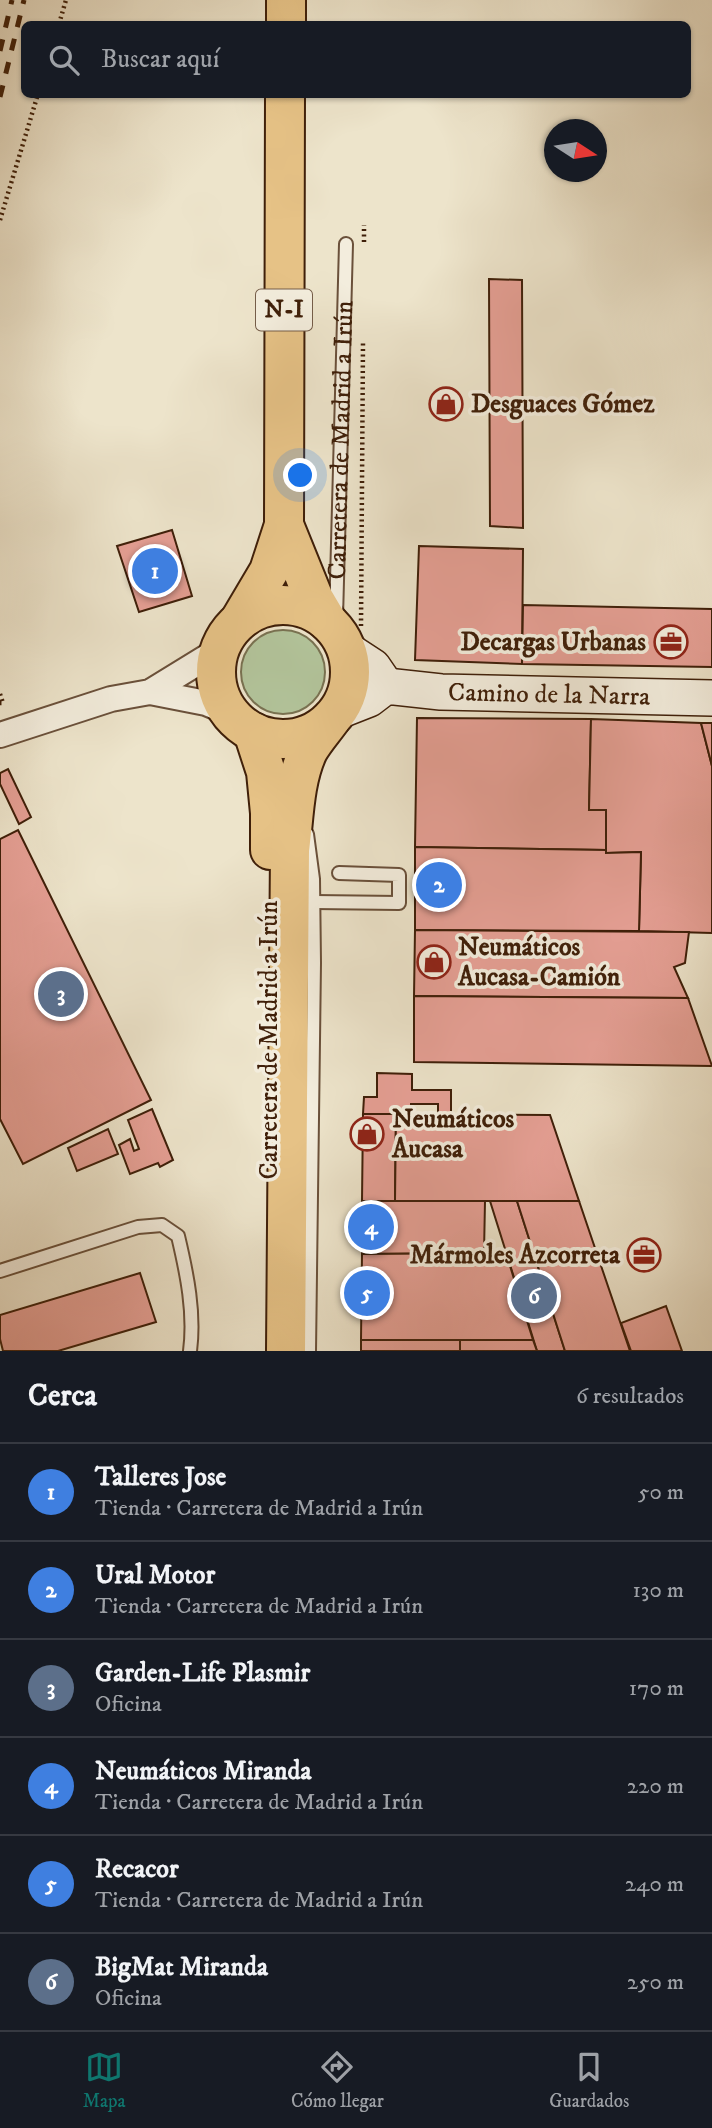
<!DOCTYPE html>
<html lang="es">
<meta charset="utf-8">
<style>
body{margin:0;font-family:"IM FELL DW Pica",serif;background:#20242c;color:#f1f3f6}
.compass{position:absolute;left:544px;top:119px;width:63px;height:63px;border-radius:50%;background:#171b24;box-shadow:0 2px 5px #0004;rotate:102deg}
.you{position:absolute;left:301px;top:476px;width:24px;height:24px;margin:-18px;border:5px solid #fff;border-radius:50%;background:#1a73e8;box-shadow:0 0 0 10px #1a73e833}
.badge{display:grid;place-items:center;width:46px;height:46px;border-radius:50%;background:#0f766e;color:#fff;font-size:23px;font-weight:700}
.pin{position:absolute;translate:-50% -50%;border:4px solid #fff;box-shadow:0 2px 7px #0006}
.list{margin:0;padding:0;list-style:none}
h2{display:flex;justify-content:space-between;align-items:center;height:91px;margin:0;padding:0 28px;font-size:30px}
h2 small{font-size:23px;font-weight:400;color:#9ea1a6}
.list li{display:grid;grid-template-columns:46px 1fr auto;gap:21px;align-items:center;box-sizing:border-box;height:98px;padding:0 28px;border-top:2px solid #363941}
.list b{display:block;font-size:26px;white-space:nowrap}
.list p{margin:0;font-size:23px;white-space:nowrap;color:#9ea1a6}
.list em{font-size:23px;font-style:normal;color:#9ea1a6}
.icon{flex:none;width:38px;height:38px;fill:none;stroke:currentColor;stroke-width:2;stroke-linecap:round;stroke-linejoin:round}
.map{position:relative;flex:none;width:712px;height:1351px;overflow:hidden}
.search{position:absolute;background:#171b24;box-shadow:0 2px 5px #0004;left:21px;right:21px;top:21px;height:77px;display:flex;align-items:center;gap:18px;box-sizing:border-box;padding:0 24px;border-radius:10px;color:#9ea1a6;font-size:26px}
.sheet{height:679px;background:#171b24}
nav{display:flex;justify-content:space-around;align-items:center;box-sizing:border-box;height:98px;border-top:2px solid #363941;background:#171b24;font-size:19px;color:#9ea1a6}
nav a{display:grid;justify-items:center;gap:4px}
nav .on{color:#0f766e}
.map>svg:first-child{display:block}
.green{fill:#b3c59c;stroke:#797252;stroke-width:2}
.building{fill:#e59f94;stroke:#3f1f09;stroke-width:2}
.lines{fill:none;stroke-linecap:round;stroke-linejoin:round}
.lane-casing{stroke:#6a503a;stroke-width:16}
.street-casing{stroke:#6a503a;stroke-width:28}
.secondary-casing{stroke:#3f1f09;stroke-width:38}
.highway-casing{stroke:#3f1f09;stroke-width:42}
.path{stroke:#3f1f09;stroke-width:4.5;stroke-dasharray:2 3.5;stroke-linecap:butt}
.lane{stroke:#f3eddd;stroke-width:12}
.street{stroke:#f3eddd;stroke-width:24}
.secondary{stroke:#f3eddd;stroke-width:35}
.highway{stroke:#e6c286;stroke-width:38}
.rail{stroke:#3f1f09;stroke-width:5;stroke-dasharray:12 12;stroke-linecap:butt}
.labels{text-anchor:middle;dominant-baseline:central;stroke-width:7;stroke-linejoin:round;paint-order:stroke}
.shield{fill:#f3eddd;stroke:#755d49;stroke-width:2}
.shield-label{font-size:24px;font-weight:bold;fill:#3f1f09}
.poi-label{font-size:26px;font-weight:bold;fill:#3f1f09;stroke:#f3eddd;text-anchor:start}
.street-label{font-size:26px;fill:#3f1f09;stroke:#f3eddd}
</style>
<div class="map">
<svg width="712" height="1351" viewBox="0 0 712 1351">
<rect width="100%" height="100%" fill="#ede4cb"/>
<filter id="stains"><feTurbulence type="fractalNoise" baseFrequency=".00286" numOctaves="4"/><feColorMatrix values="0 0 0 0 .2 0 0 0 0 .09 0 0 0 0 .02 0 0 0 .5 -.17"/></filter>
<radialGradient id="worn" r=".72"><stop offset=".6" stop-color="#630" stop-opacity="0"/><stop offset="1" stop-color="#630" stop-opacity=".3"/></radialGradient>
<!-- green -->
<circle class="green" cx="283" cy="672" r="42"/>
<!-- building -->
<g class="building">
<path d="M489 279 522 280 523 528 490 526Z"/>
<path d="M172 530 192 596 139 612 117 546Z"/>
<path d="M419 546 523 549 522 664 415 660Z"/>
<path d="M523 605 712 609V667L522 664Z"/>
<path d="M417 718 591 719 589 810H606V850L415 847Z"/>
<path d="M591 719 701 723 712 766V933L639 931 641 852 606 853V810H589Z"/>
<path d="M701 723H712V766Z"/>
<path d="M8 769 31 817 19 824 0 784V773Z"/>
<path d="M18 830 151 1100 23 1164 0 1119V839Z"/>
<path d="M415 847 606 850V853L641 852 639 931 415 930Z"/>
<path d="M415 930 689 932 685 963 674 967 688 998 414 996Z"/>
<path d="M414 996 688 998 712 1066 414 1062Z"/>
<path d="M377 1073 412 1074V1090H451V1115L438 1114V1104H411V1114H363L364 1097H377Z"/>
<path d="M152 1109 173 1160 160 1167 158 1163 130 1174 119 1145 130 1139 134 1151 139 1149 128 1120Z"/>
<path d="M363 1114H396L395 1201H362Z"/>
<path d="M396 1114 550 1115 579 1201H395Z"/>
<path d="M108 1129 118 1154 77 1171 68 1148Z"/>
<path d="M362 1201H485L484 1253 362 1254Z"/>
<path d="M490 1201H517L565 1351H537Z"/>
<path d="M517 1201H579L630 1351H565Z"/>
<path d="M506 1253 533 1340H361L362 1254Z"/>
<path d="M140 1273 156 1322 58 1351H3L0 1339V1315Z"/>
<path d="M666 1306 682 1351H631L621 1323Z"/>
<rect x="361" y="1340" width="99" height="11"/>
<path d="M460 1340H533L537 1351H460Z"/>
</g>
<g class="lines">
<defs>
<g id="lane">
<path id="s1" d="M336 618 346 244"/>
<path d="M307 834 313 879 314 963 309 1351"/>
<path d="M314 902 399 903V875L339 873"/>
<path d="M0 1271 138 1227 162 1225 178 1236C187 1274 195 1313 190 1351"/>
</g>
<g id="street">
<path d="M150 692 206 703 230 713"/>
<path d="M0 735 111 699 150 692 220 649"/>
</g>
<g id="secondary">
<path d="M347 650 373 667 386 686"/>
<path id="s2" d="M341 710 369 699 386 686 441 692 712 698"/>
</g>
<g id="highway">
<path d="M286 24V0"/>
<path d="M284 525 314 599 327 621"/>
<circle cx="283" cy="672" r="67"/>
<path d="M240 620 269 571 284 525 285 94"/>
<path d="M253 732 266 772 270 813V850"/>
<path d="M286 1351 290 850C294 818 294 781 308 751 314 740 324 729 331 719"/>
</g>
</defs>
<!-- lane casing -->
<use href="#lane" class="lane-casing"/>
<!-- street casing -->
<use href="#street" class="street-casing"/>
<!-- secondary casing -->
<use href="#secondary" class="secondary-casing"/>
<!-- highway casing -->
<use href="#highway" class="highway-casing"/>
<!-- path -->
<g class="path">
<path d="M59 24 66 0"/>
<path d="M0 220 38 94"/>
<path d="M364 242V225"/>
<path d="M361 626 363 342"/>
<path d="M0 694 3 703H0"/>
</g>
<!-- lane -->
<use href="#lane" class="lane"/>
<!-- street -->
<use href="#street" class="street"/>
<!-- secondary -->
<use href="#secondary" class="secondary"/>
<!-- highway -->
<use href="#highway" class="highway"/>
<!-- rail -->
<g class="rail">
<path d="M0 51 12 0"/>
<path d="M0 97 24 0"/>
</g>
</g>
<!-- icons -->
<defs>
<symbol id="shop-ring" viewBox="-11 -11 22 22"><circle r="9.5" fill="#f3eddd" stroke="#8f2418" stroke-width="1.5"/><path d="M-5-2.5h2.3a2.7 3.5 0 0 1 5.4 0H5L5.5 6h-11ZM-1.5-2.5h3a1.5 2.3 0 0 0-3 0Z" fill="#8f2418"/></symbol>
<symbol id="office-ring" viewBox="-11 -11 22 22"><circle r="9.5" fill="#f3eddd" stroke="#8f2418" stroke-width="1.5"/><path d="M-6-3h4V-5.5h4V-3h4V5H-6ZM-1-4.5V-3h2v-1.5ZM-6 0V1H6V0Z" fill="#8f2418"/></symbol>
</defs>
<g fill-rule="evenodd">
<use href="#shop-ring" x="427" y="385" width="38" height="38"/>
<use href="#office-ring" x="652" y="623" width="38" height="38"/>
<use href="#shop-ring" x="415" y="943" width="38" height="38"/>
<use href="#shop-ring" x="348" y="1115" width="38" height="38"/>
<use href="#office-ring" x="625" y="1236" width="38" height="38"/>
</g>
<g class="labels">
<!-- shield labels -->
<rect class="shield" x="256" y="289.5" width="56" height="41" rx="5"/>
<g class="shield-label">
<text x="284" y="310">N-I</text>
</g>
<!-- poi labels -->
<g class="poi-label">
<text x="471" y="404">Desguaces Gómez</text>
<text x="646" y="642" text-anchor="end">Decargas Urbanas</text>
<text x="458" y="947">Neumáticos<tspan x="458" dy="30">Aucasa-Camión</tspan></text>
<text x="392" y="1119">Neumáticos<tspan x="392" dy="30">Aucasa</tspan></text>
<text x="620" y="1255" text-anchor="end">Mármoles Azcorreta</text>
</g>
<!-- street labels -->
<g class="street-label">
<text stroke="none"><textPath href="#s1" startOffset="178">Carretera de Madrid a Irún</textPath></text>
<text stroke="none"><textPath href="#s2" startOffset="215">Camino de la Narra</textPath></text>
<text transform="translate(269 1040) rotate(-90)">Carretera de Madrid a Irún</text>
</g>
</g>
<rect width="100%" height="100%" filter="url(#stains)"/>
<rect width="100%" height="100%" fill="url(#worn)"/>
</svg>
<svg class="compass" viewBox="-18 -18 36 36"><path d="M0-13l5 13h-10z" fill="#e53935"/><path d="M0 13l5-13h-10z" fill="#9ea1a6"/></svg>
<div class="you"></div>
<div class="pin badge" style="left:155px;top:571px;background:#3f7fe0">1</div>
<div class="pin badge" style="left:439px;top:885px;background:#3f7fe0">2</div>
<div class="pin badge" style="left:61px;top:994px;background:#5c6f8a">3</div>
<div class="pin badge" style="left:371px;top:1227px;background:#3f7fe0">4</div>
<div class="pin badge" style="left:367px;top:1293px;background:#3f7fe0">5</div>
<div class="pin badge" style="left:534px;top:1296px;background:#5c6f8a">6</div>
<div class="search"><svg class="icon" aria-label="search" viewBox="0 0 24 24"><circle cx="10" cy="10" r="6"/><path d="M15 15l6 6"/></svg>Buscar aquí</div>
</div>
<section class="sheet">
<h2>Cerca<small>6 resultados</small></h2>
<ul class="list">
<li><span class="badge" style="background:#3f7fe0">1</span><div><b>Talleres Jose</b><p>Tienda · Carretera de Madrid a Irún</p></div><em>50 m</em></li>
<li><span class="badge" style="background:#3f7fe0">2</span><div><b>Ural Motor</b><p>Tienda · Carretera de Madrid a Irún</p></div><em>130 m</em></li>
<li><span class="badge" style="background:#5c6f8a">3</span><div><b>Garden-Life Plasmir</b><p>Oficina</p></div><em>170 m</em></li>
<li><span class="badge" style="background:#3f7fe0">4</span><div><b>Neumáticos Miranda</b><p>Tienda · Carretera de Madrid a Irún</p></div><em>220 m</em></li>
<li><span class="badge" style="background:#3f7fe0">5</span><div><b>Recacor</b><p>Tienda · Carretera de Madrid a Irún</p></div><em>240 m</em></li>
<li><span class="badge" style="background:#5c6f8a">6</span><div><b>BigMat Miranda</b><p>Oficina</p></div><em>250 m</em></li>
</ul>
</section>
<nav>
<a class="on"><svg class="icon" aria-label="map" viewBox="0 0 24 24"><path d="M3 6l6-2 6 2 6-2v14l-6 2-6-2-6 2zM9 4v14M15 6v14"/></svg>Mapa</a>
<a><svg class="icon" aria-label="directions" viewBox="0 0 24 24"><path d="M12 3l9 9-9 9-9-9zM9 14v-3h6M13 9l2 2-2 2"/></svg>Cómo llegar</a>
<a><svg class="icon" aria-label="saved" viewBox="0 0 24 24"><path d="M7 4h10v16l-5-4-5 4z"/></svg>Guardados</a>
</nav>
